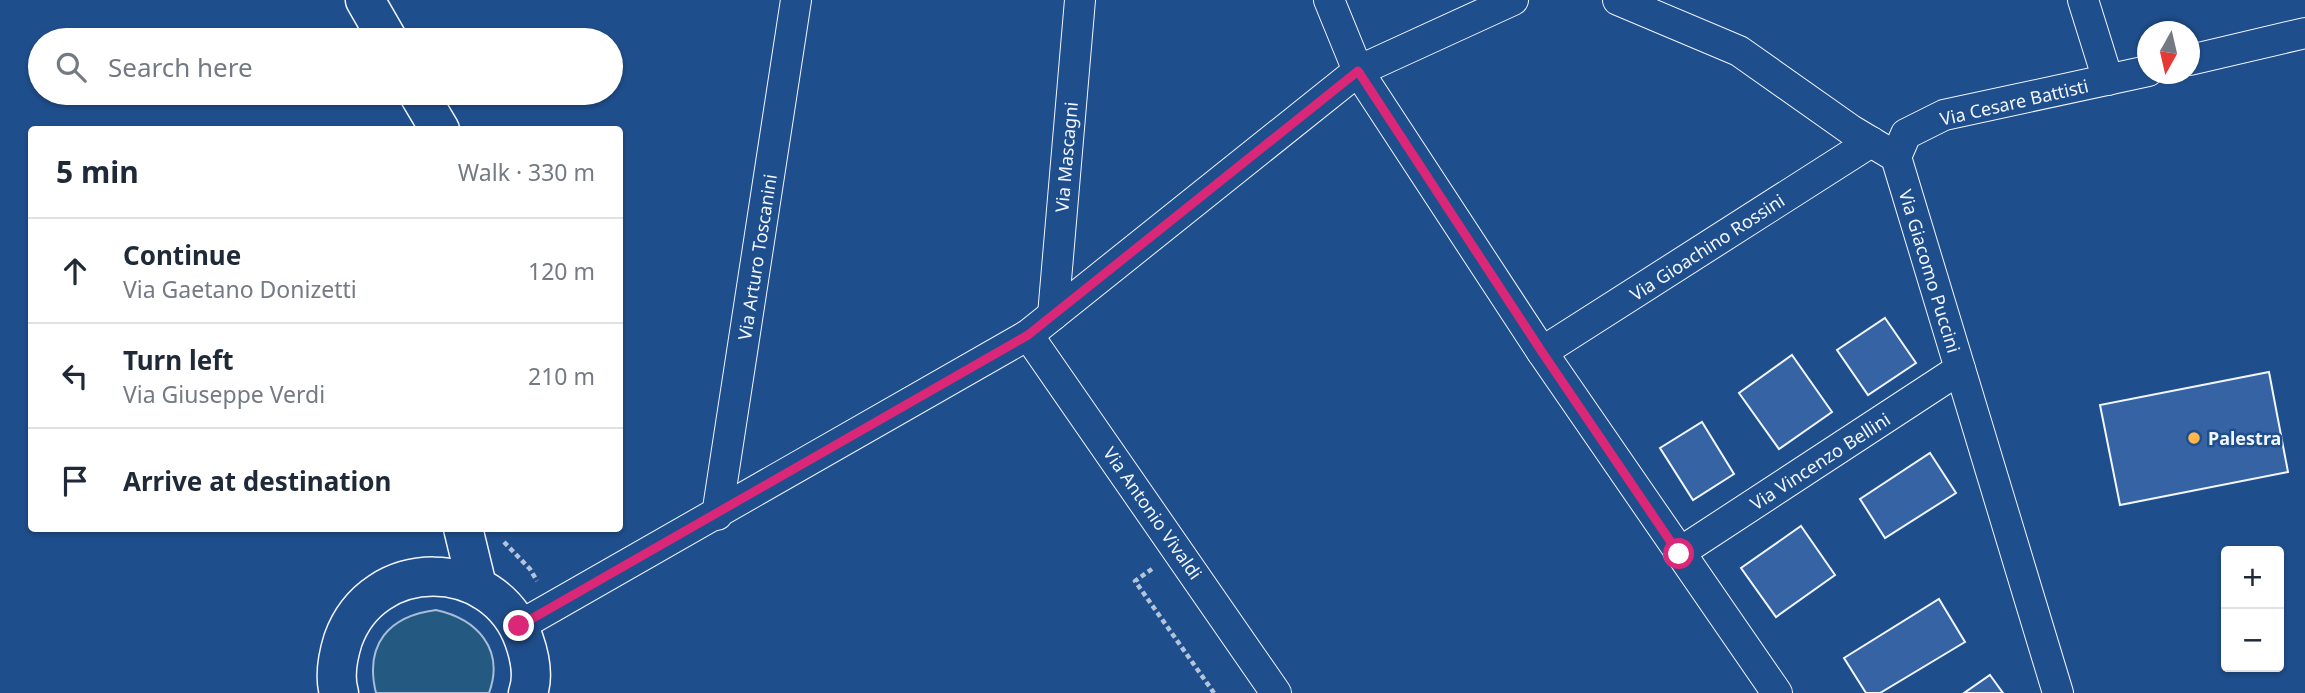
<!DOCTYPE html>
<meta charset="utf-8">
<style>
body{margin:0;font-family:"Noto Sans",sans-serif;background:#f6f6f7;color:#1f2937}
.controls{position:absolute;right:21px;bottom:21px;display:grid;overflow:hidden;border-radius:7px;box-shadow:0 2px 5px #0004}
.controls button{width:63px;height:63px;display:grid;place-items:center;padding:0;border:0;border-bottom:2px solid #e0e1e3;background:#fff;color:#1f2937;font:35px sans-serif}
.compass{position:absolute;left:2137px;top:21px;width:63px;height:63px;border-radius:50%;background:#fff;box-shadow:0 2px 5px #0004;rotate:188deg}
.stop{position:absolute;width:21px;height:21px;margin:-16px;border:5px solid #db2777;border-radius:50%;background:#fff}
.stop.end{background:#db2777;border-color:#fff;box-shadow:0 2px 7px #0008}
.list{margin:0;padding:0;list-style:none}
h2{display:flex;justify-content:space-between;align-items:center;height:91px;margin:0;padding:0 28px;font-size:30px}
h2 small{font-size:23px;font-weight:400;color:#747a83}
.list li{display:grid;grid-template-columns:46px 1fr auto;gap:21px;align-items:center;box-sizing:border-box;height:105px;padding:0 28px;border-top:2px solid #e0e1e3}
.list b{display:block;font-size:26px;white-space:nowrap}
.list p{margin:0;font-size:23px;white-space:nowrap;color:#747a83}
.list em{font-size:23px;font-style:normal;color:#747a83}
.icon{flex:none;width:38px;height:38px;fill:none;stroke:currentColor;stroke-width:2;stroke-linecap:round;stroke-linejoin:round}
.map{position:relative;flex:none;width:2305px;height:693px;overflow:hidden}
.search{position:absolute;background:#fff;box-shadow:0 2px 5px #0004;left:28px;top:28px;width:595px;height:77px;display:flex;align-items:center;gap:18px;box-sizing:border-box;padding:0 24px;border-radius:38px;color:#747a83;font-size:26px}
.panel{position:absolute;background:#fff;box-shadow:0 2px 5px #0004;left:28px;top:126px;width:595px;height:406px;border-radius:7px}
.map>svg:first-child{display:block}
.green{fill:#245a82;stroke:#a8bbd7;stroke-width:2}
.building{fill:#3563a3;stroke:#f2f6ff;stroke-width:2}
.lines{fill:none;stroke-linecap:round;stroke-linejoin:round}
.street-casing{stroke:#f2f6ff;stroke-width:32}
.secondary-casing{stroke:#f2f6ff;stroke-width:41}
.path{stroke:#b3c4dc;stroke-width:4.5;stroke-dasharray:5 3.5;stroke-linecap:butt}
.street{stroke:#1f4e8c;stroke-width:30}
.secondary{stroke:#1f4e8c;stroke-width:38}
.route{stroke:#db2777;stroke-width:9}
.poi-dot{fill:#ffb74d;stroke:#1f4e8c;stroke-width:2.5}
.labels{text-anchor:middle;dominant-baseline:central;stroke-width:5;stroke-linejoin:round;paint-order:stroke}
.street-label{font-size:18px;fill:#f2f6ff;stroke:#1f4e8c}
.poi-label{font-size:18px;font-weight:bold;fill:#f2f6ff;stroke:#1f4e8c;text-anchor:start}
</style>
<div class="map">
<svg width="2305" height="693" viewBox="0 0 2305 693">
<rect width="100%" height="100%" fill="#1f4e8c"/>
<!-- green -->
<path class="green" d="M436 610C477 619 505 649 489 693H376C364 644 389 616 436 610Z"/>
<!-- building -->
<g class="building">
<path d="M1885 318 1916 363 1868 395 1837 350Z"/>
<path d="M1792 355 1832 412 1779 449 1739 393Z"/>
<path d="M2269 372 2288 472 2120 505 2100 405Z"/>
<path d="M1702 422 1734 474 1693 500 1660 448Z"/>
<path d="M1930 453 1956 493 1885 538 1860 499Z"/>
<path d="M1801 526 1835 575 1776 617 1741 568Z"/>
<path d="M1939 599 1965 642 1880 693H1866L1844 658Z"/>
<path d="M1990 675 2003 693H1964Z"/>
</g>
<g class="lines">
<defs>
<g id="street">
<path d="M1329 0 1358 71 1542 352 1777 693"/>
<path d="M1618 0 1739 51 1851 130 1896 157 2058 693"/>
<path d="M2083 0 2108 80"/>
<path d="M2190 60 2305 33"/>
<path d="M1896 157 1906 134 1944 115 2148 71"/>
<path d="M1053 315 1080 0"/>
<path d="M1028 335 1276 693"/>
<path d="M1542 352 1871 142"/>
<path d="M717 515 796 0"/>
<path d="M1679 553 1960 369"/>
<path d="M519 626 1028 335 1358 71 1513 0"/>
</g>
<g id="secondary">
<path d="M365 0 388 40"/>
<path d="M418 93 440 130"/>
<path d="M463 528 477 586"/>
<path d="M339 693C334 676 338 656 343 640 373 555 494 556 524 640 530 657 534 676 528 693"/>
</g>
</defs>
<!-- street casing -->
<use href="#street" class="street-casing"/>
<!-- secondary casing -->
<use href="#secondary" class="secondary-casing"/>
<!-- path -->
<g class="path">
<path d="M504 542 530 569 537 581"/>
<path d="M1152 569 1135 581 1214 693"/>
</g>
<!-- street -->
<use href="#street" class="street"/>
<!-- secondary -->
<use href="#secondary" class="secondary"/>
</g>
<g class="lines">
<!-- route -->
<path class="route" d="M519 626 1028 335 1358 71 1542 352 1679 554"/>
</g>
<!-- markers -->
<circle class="poi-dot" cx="2194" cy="438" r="7"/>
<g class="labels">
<!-- street labels -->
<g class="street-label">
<text transform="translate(2014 102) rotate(-13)">Via Cesare Battisti</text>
<text transform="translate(1066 157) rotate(-85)">Via Mascagni</text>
<text transform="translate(1707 247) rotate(-33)">Via Gioachino Rossini</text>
<text transform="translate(757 257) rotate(-81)">Via Arturo Toscanini</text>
<text transform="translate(1930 271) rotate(73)">Via Giacomo Puccini</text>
<text transform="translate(1820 461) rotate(-33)">Via Vincenzo Bellini</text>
<text transform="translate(1153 513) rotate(55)">Via Antonio Vivaldi</text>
</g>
<!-- poi labels -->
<g class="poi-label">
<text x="2208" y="438">Palestra</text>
</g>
</g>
</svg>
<div class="controls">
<button>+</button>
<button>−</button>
</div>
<svg class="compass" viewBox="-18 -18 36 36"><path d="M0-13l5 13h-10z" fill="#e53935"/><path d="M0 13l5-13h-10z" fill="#747a83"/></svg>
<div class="stop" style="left:1679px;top:554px"></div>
<div class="stop end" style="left:519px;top:626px"></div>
<div class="search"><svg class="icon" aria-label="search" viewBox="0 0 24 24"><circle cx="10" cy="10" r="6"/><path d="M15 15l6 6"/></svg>Search here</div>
<section class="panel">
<h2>5 min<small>Walk · 330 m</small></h2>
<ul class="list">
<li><svg class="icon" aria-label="ahead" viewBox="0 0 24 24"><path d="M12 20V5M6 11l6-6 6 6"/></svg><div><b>Continue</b><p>Via Gaetano Donizetti</p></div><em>120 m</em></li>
<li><svg class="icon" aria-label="left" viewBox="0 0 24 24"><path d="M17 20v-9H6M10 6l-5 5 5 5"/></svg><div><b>Turn left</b><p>Via Giuseppe Verdi</p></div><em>210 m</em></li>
<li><svg class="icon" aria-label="arrive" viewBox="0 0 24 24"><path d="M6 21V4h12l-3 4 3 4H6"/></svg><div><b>Arrive at destination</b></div></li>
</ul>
</section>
</div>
